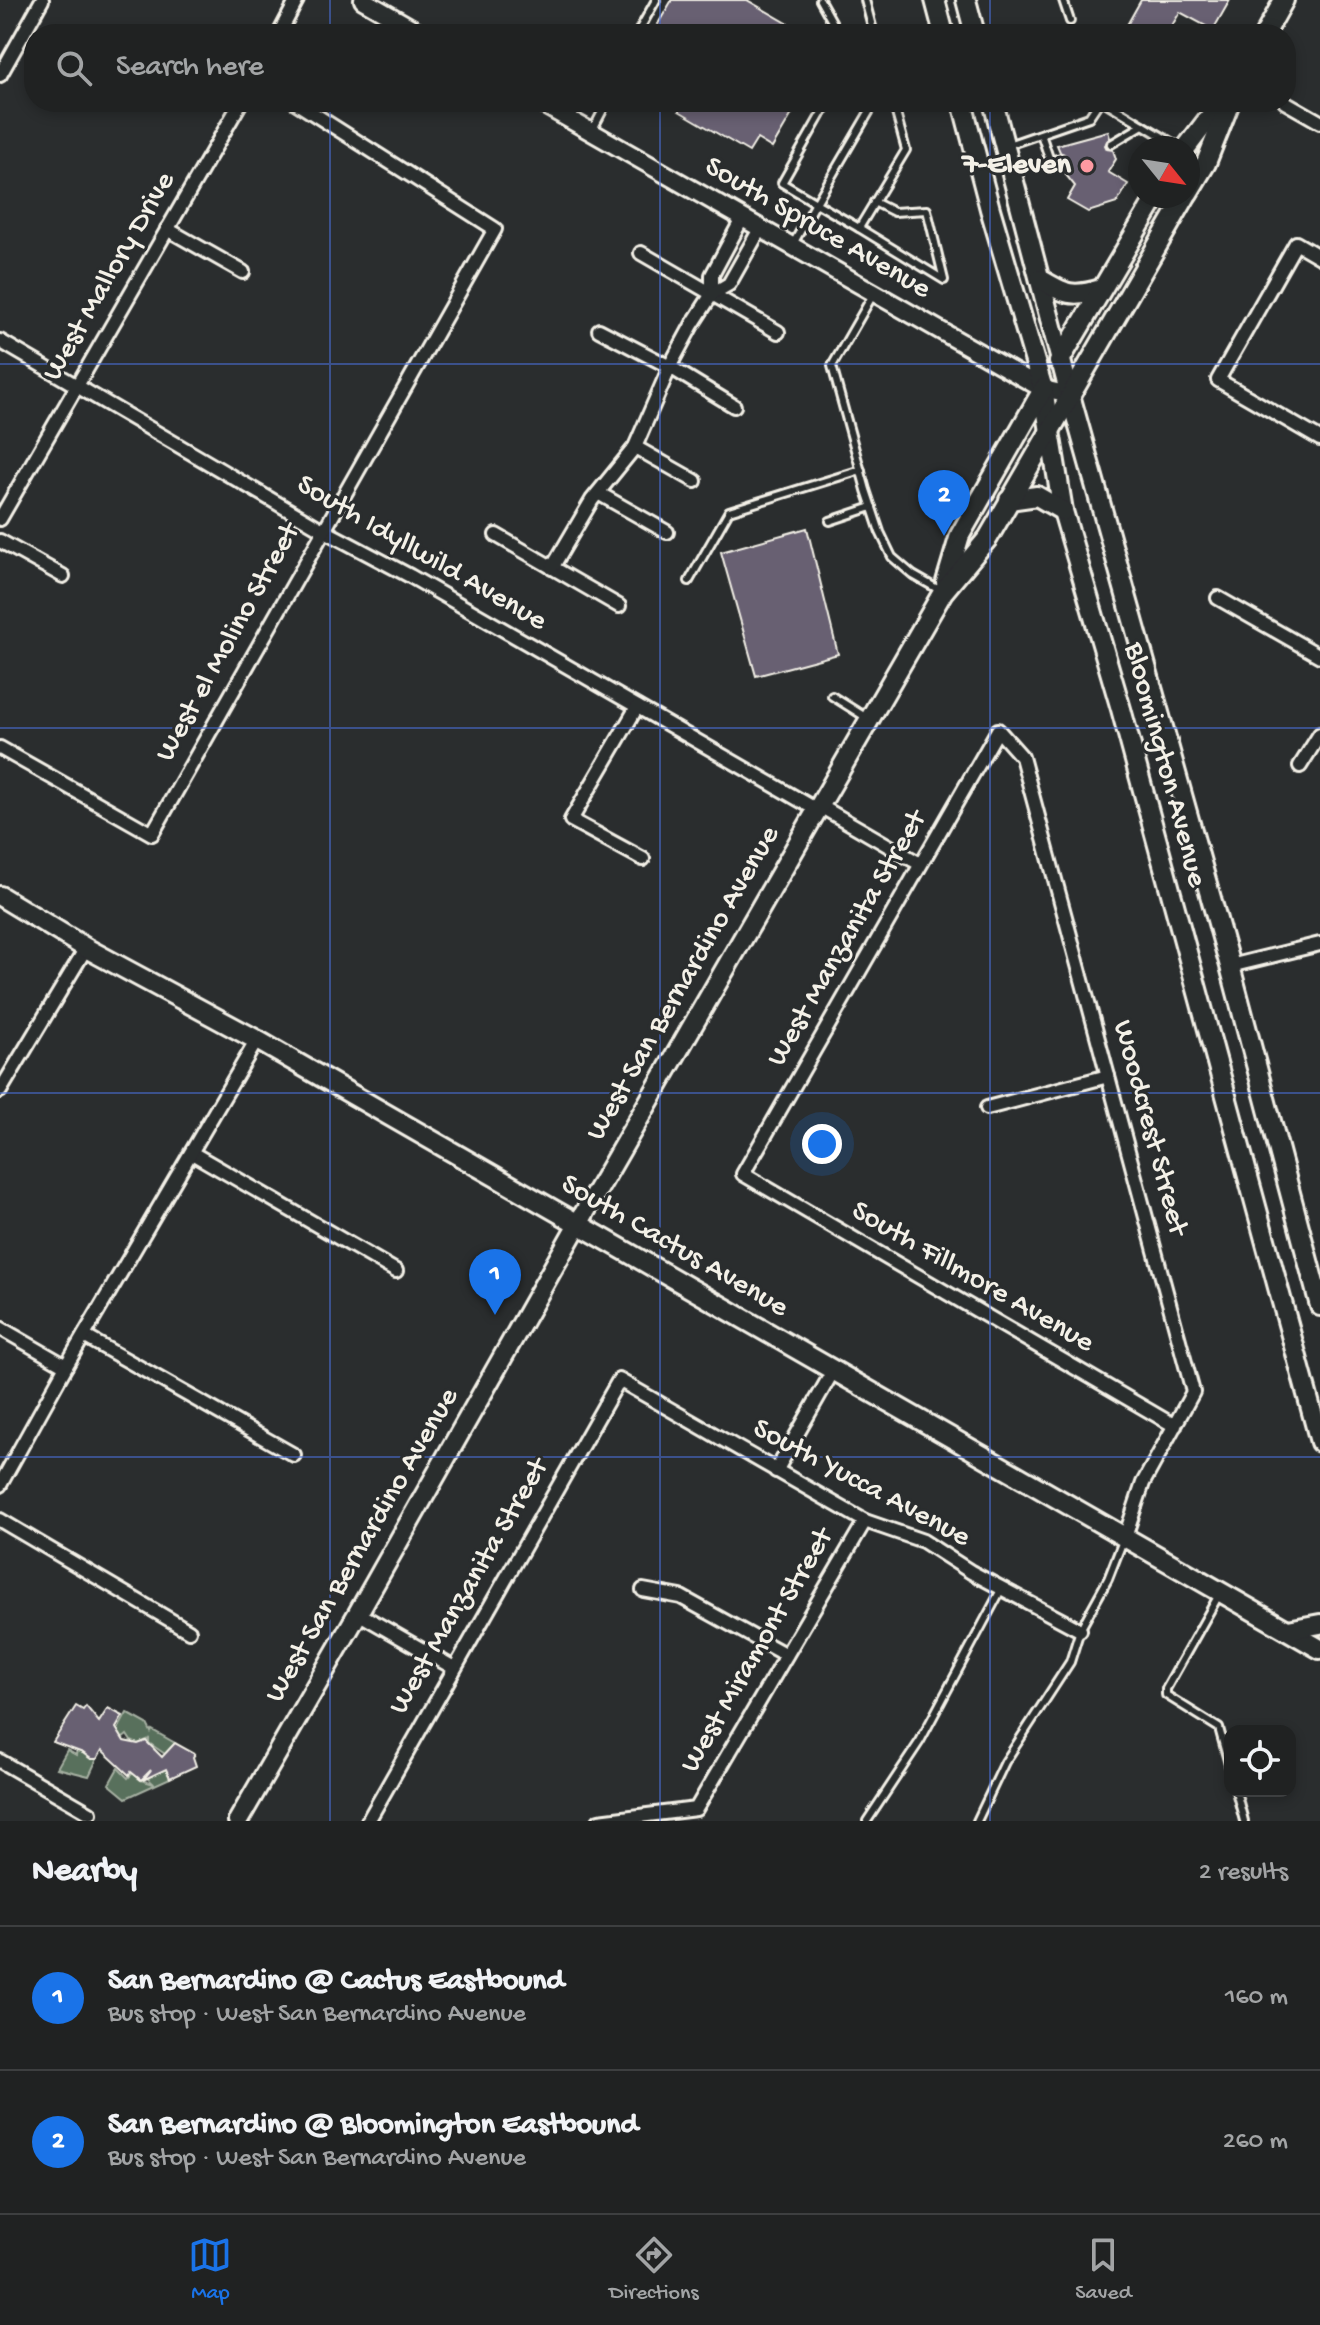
<!DOCTYPE html>
<meta charset="utf-8">
<style>
body{margin:0;font-family:"Gochi Hand",sans-serif;background:#282a2a;color:#f1f3f6}
.controls{position:absolute;right:24px;bottom:24px;display:grid;overflow:hidden;border-radius:16px;box-shadow:0 4px 12px #0003}
.controls button{width:72px;height:72px;display:grid;place-items:center;padding:0;border:0;border-bottom:2px solid #3d3f40;background:#202222;color:#f1f3f6;font:40px sans-serif}
.compass{position:absolute;left:1128px;top:136px;width:72px;height:72px;border-radius:50%;background:#202222;box-shadow:0 4px 12px #0003;rotate:120deg}
.you{position:absolute;left:822px;top:1144px;width:28px;height:28px;margin:-20px;border:6px solid #fff;border-radius:50%;background:#1a73e8;box-shadow:0 0 0 12px #1a73e833}
.badge{display:grid;place-items:center;width:52px;height:52px;border-radius:50%;background:#1a73e8;color:#fff;font-size:26px;font-weight:700}
.pin{position:absolute;translate:-50% -66px;filter:drop-shadow(0 2px 4px #0008)}
.pin::after{content:'';position:absolute;top:42px;width:28px;height:24px;background:inherit;clip-path:polygon(0 0,100% 0,50% 100%)}
.list{margin:0;padding:0;list-style:none}
h2{display:flex;justify-content:space-between;align-items:center;height:104px;margin:0;padding:0 32px;font-size:34px}
h2 small{font-size:26px;font-weight:400;color:#a2a4a5}
.list li{display:grid;grid-template-columns:52px 1fr auto;gap:24px;align-items:center;box-sizing:border-box;height:144px;padding:0 32px;border-top:2px solid #3d3f40}
.list b{display:block;font-size:30px;white-space:nowrap}
.list p{margin:0;font-size:26px;white-space:nowrap;color:#a2a4a5}
.list em{font-size:26px;font-style:normal;color:#a2a4a5}
.icon{flex:none;width:44px;height:44px;fill:none;stroke:currentColor;stroke-width:2;stroke-linecap:round;stroke-linejoin:round}
.map{position:relative;flex:none;width:1320px;height:1821px;overflow:hidden}
.search{position:absolute;background:#202222;box-shadow:0 4px 12px #0003;left:24px;right:24px;top:24px;height:88px;display:flex;align-items:center;gap:20px;box-sizing:border-box;padding:0 28px;border-radius:32px;color:#a2a4a5;font-size:30px}
.sheet{height:392px;background:#202222}
nav{display:flex;justify-content:space-around;align-items:center;box-sizing:border-box;height:112px;border-top:2px solid #3d3f40;background:#202222;font-size:22px;color:#a2a4a5}
nav a{display:grid;justify-items:center;gap:4px}
nav .on{color:#1a73e8}
.map>svg:first-child{display:block}
.green{fill:#586f5b;stroke:#a6b0a2;stroke-width:2}
.building{fill:#676072;stroke:#f4f1e8;stroke-width:2}
.lines{fill:none;stroke-linecap:round;stroke-linejoin:round}
.service-casing{stroke:#f4f1e8;stroke-width:12}
.minor-casing{stroke:#f4f1e8;stroke-width:18}
.tertiary-casing{stroke:#f4f1e8;stroke-width:22}
.secondary-casing{stroke:#f4f1e8;stroke-width:24}
.service{stroke:#2a2d2e;stroke-width:6}
.minor{stroke:#2a2d2e;stroke-width:12}
.tertiary{stroke:#2a2d2e;stroke-width:16}
.secondary{stroke:#2a2d2e;stroke-width:18}
.grid{fill:none;stroke:#486fdb;stroke-width:2;stroke-opacity:0.55}
.poi-dot{fill:#ff9aa2;stroke:#2a2d2e;stroke-width:3}
.labels{text-anchor:middle;dominant-baseline:central;stroke-width:6;stroke-linejoin:round;paint-order:stroke}
.poi-label{font-size:30px;font-weight:bold;fill:#f4f1e8;stroke:#2a2d2e;text-anchor:end}
.street-label{font-size:30px;fill:#f4f1e8;stroke:#2a2d2e}
</style>
<div class="map">
<svg width="1320" height="1821" viewBox="0 0 1320 1821">
<rect width="100%" height="100%" fill="#2a2d2e"/>
<filter id="ink" filterUnits="userSpaceOnUse"><feTurbulence type="fractalNoise" baseFrequency=".0125" numOctaves="2"/><feDisplacementMap in="SourceGraphic" scale="16" xChannelSelector="R" yChannelSelector="G"/><feConvolveMatrix kernelMatrix="1 2 1 2 8 2 1 2 1" color-interpolation-filters="sRGB"/></filter>
<g filter="url(#ink)">
<!-- green -->
<g class="green">
<path d="M127 1713 147 1724 151 1732 152 1730 175 1743 165 1754 149 1743V1739L138 1744 131 1741 127 1735 122 1739 120 1734 116 1733Z"/>
<path d="M77 1749 91 1759H97L89 1776 57 1768 67 1750 76 1755Z"/>
<path d="M118 1768 128 1778 133 1773 141 1780 154 1784 146 1777 166 1769 170 1778 126 1798 109 1784Z"/>
</g>
<!-- building -->
<g class="building">
<path d="M672 0H747L806 34H652Z"/>
<path d="M1141 0H1230L1213 30 1180 12 1167 34H1142L1127 25Z"/>
<path d="M684 102H799L772 148 757 139 749 152 679 111Z"/>
<path d="M1108 131 1110 138 1105 145 1107 149 1113 150 1116 159 1108 172 1128 184 1117 203 1088 212 1067 200 1075 186 1066 175 1063 164 1067 157 1060 152 1057 145Z"/>
<path d="M807 528 838 654 756 676 721 552Z"/>
<path d="M76 1706 83 1710 86 1706 99 1722 108 1708 123 1716 116 1728 124 1741 138 1744 146 1741 162 1757 175 1743 195 1754 193 1757 196 1766 170 1778 166 1769 143 1780 151 1770 141 1780 131 1772 129 1775 102 1750 97 1759H91L83 1753 53 1742Z"/>
</g>
<g class="lines">
<defs>
<g id="service">
<path d="M820 0 839 34"/>
<path d="M865 0 874 34"/>
<path d="M1063 0 1070 21"/>
<path d="M637 34 656 0"/>
<path d="M828 102 782 183 816 203 875 102"/>
<path d="M1105 102 1181 148"/>
<path d="M592 131 603 110 600 102"/>
<path d="M1041 134 1050 161 1061 158"/>
<path d="M1111 144 1143 125"/>
<path d="M1008 145 1089 117 1099 102"/>
<path d="M859 228 944 280 927 210 894 212 874 202"/>
<path d="M793 244 816 203 859 228 906 150 893 102"/>
<path d="M874 293 832 366 866 490 880 532 892 557 913 575 941 591"/>
<path d="M830 521 872 507"/>
<path d="M689 581 729 511 861 470"/>
<path d="M832 696 867 718"/>
<path d="M1220 1593 1166 1689V1695L1219 1728 1230 1768"/>
<path d="M1236 1791 1244 1821"/>
<path d="M867 1821 920 1741 1002 1588"/>
<path d="M977 1821 1005 1762 1070 1662 1080 1630 1108 1579 1124 1538"/>
</g>
<g id="minor">
<path d="M279 34 297 0"/>
<path d="M0 75 42 0"/>
<path d="M1285 102 1320 122"/>
<path d="M167 229 243 272"/>
<path d="M641 253 778 332"/>
<path d="M1320 257 1296 243 1218 380 1320 439"/>
<path d="M712 294V275L742 219"/>
<path d="M599 330 670 367 734 406"/>
<path d="M0 341 323 530 410 576 817 810"/>
<path d="M635 447 695 481"/>
<path d="M598 493 667 532"/>
<path d="M0 519 241 102"/>
<path d="M496 535 619 606"/>
<path d="M0 541 63 576"/>
<path d="M552 568 592 500 635 447 672 362 692 325 712 294 729 284 760 229"/>
<path d="M1218 598 1320 656"/>
<path d="M637 707 571 820 643 859"/>
<path d="M0 748 152 834 495 229 295 102"/>
<path d="M1300 766 1320 734"/>
<path d="M820 806 920 864"/>
<path d="M1230 966 1320 944"/>
<path d="M0 1091 86 948"/>
<path d="M987 1108 1108 1076"/>
<path d="M192 1153 396 1271"/>
<path d="M0 1328 66 1366"/>
<path d="M84 1336 294 1455"/>
<path d="M776 1471 833 1371"/>
<path d="M0 1485 66 1366 257 1040"/>
<path d="M0 1520 189 1631"/>
<path d="M1125 1537 1143 1483 1193 1392 1022 757 998 730 743 1174 1175 1426"/>
<path d="M643 1590 681 1597 786 1655"/>
<path d="M358 1613 454 1668"/>
<path d="M0 1761 90 1813"/>
<path d="M368 1821 619 1380 865 1521 923 1541 971 1572 1080 1630"/>
<path d="M599 1821 696 1809 865 1521"/>
</g>
<g id="tertiary">
<path d="M363 0 422 34"/>
<path d="M539 102 1043 389 1070 395"/>
</g>
<g id="secondary">
<path d="M935 0 944 34"/>
<path d="M966 0 975 34"/>
<path d="M1265 34 1284 0"/>
<path d="M962 102 990 209 1043 389 1063 511 1121 709 1320 1442"/>
<path d="M993 102 1070 395 1230 966 1320 1306"/>
<path d="M1186 148 1221 102"/>
<path d="M1188 193 1206 163 1230 102"/>
<path d="M1040 279C1065 294 1072 298 1101 289"/>
<path d="M1059 362 1157 196"/>
<path d="M1009 500 1037 496 1063 511"/>
<path d="M946 582 960 535 1044 388"/>
<path d="M0 896 86 948 257 1040 1320 1649"/>
<path d="M1288 1630 1320 1624"/>
<path d="M238 1821 358 1613 578 1224 943 592 988 538 1186 196"/>
</g>
</defs>
<!-- service casing -->
<use href="#service" class="service-casing"/>
<!-- minor casing -->
<use href="#minor" class="minor-casing"/>
<!-- tertiary casing -->
<use href="#tertiary" class="tertiary-casing"/>
<!-- secondary casing -->
<use href="#secondary" class="secondary-casing"/>
<!-- service -->
<use href="#service" class="service"/>
<!-- minor -->
<use href="#minor" class="minor"/>
<!-- tertiary -->
<use href="#tertiary" class="tertiary"/>
<!-- secondary -->
<use href="#secondary" class="secondary"/>
</g>
</g>
<!-- grid -->
<path class="grid" d="M330 0V34M660 0V34M990 0V34M330 102V1821M660 102V1821M990 102V1821M0 364H1320M0 728H1320M0 1093H1320M0 1457H1320"/>
<!-- markers -->
<circle class="poi-dot" cx="1087" cy="166" r="8"/>
<g class="labels">
<!-- poi labels -->
<g class="poi-label">
<text x="1071" y="166">7-Eleven</text>
</g>
<!-- street labels -->
<g class="street-label">
<text transform="translate(817 229) rotate(30)">South Spruce Avenue</text>
<text transform="translate(110 277) rotate(-60)">West Mallory Drive</text>
<text transform="translate(421 554) rotate(30)">South Idyllwild Avenue</text>
<text transform="translate(229 643) rotate(-61)">West el Molino Street</text>
<text transform="translate(1164 765) rotate(75)">Bloomington Avenue</text>
<text transform="translate(848 939) rotate(-60)">West Manzanita Street</text>
<text transform="translate(684 984) rotate(-60)">West San Bernardino Avenue</text>
<text transform="translate(1149 1128) rotate(75)">Woodcrest Street</text>
<text transform="translate(674 1247) rotate(30)">South Cactus Avenue</text>
<text transform="translate(972 1278) rotate(30)">South Fillmore Avenue</text>
<text transform="translate(861 1484) rotate(28)">South Yucca Avenue</text>
<text transform="translate(363 1546) rotate(-60)">West San Bernardino Avenue</text>
<text transform="translate(470 1587) rotate(-60)">West Manzanita Street</text>
<text transform="translate(758 1651) rotate(-60)">West Miramont Street</text>
</g>
</g>
</svg>
<div class="controls">
<button><svg class="icon" aria-label="locate" viewBox="0 0 24 24"><circle cx="12" cy="12" r="6"/><path d="M12 2v4M12 18v4M2 12h4M18 12h4"/></svg></button>
</div>
<svg class="compass" viewBox="-18 -18 36 36"><path d="M0-13l5 13h-10z" fill="#e53935"/><path d="M0 13l5-13h-10z" fill="#a2a4a5"/></svg>
<div class="you"></div>
<div class="pin badge" style="left:495px;top:1315px">1</div>
<div class="pin badge" style="left:944px;top:536px">2</div>
<div class="search"><svg class="icon" aria-label="search" viewBox="0 0 24 24"><circle cx="10" cy="10" r="6"/><path d="M15 15l6 6"/></svg>Search here</div>
</div>
<section class="sheet">
<h2>Nearby<small>2 results</small></h2>
<ul class="list">
<li><span class="badge">1</span><div><b>San Bernardino @ Cactus Eastbound</b><p>Bus stop · West San Bernardino Avenue</p></div><em>160 m</em></li>
<li><span class="badge">2</span><div><b>San Bernardino @ Bloomington Eastbound</b><p>Bus stop · West San Bernardino Avenue</p></div><em>260 m</em></li>
</ul>
</section>
<nav>
<a class="on"><svg class="icon" aria-label="map" viewBox="0 0 24 24"><path d="M3 6l6-2 6 2 6-2v14l-6 2-6-2-6 2zM9 4v14M15 6v14"/></svg>Map</a>
<a><svg class="icon" aria-label="directions" viewBox="0 0 24 24"><path d="M12 3l9 9-9 9-9-9zM9 14v-3h6M13 9l2 2-2 2"/></svg>Directions</a>
<a><svg class="icon" aria-label="saved" viewBox="0 0 24 24"><path d="M7 4h10v16l-5-4-5 4z"/></svg>Saved</a>
</nav>
